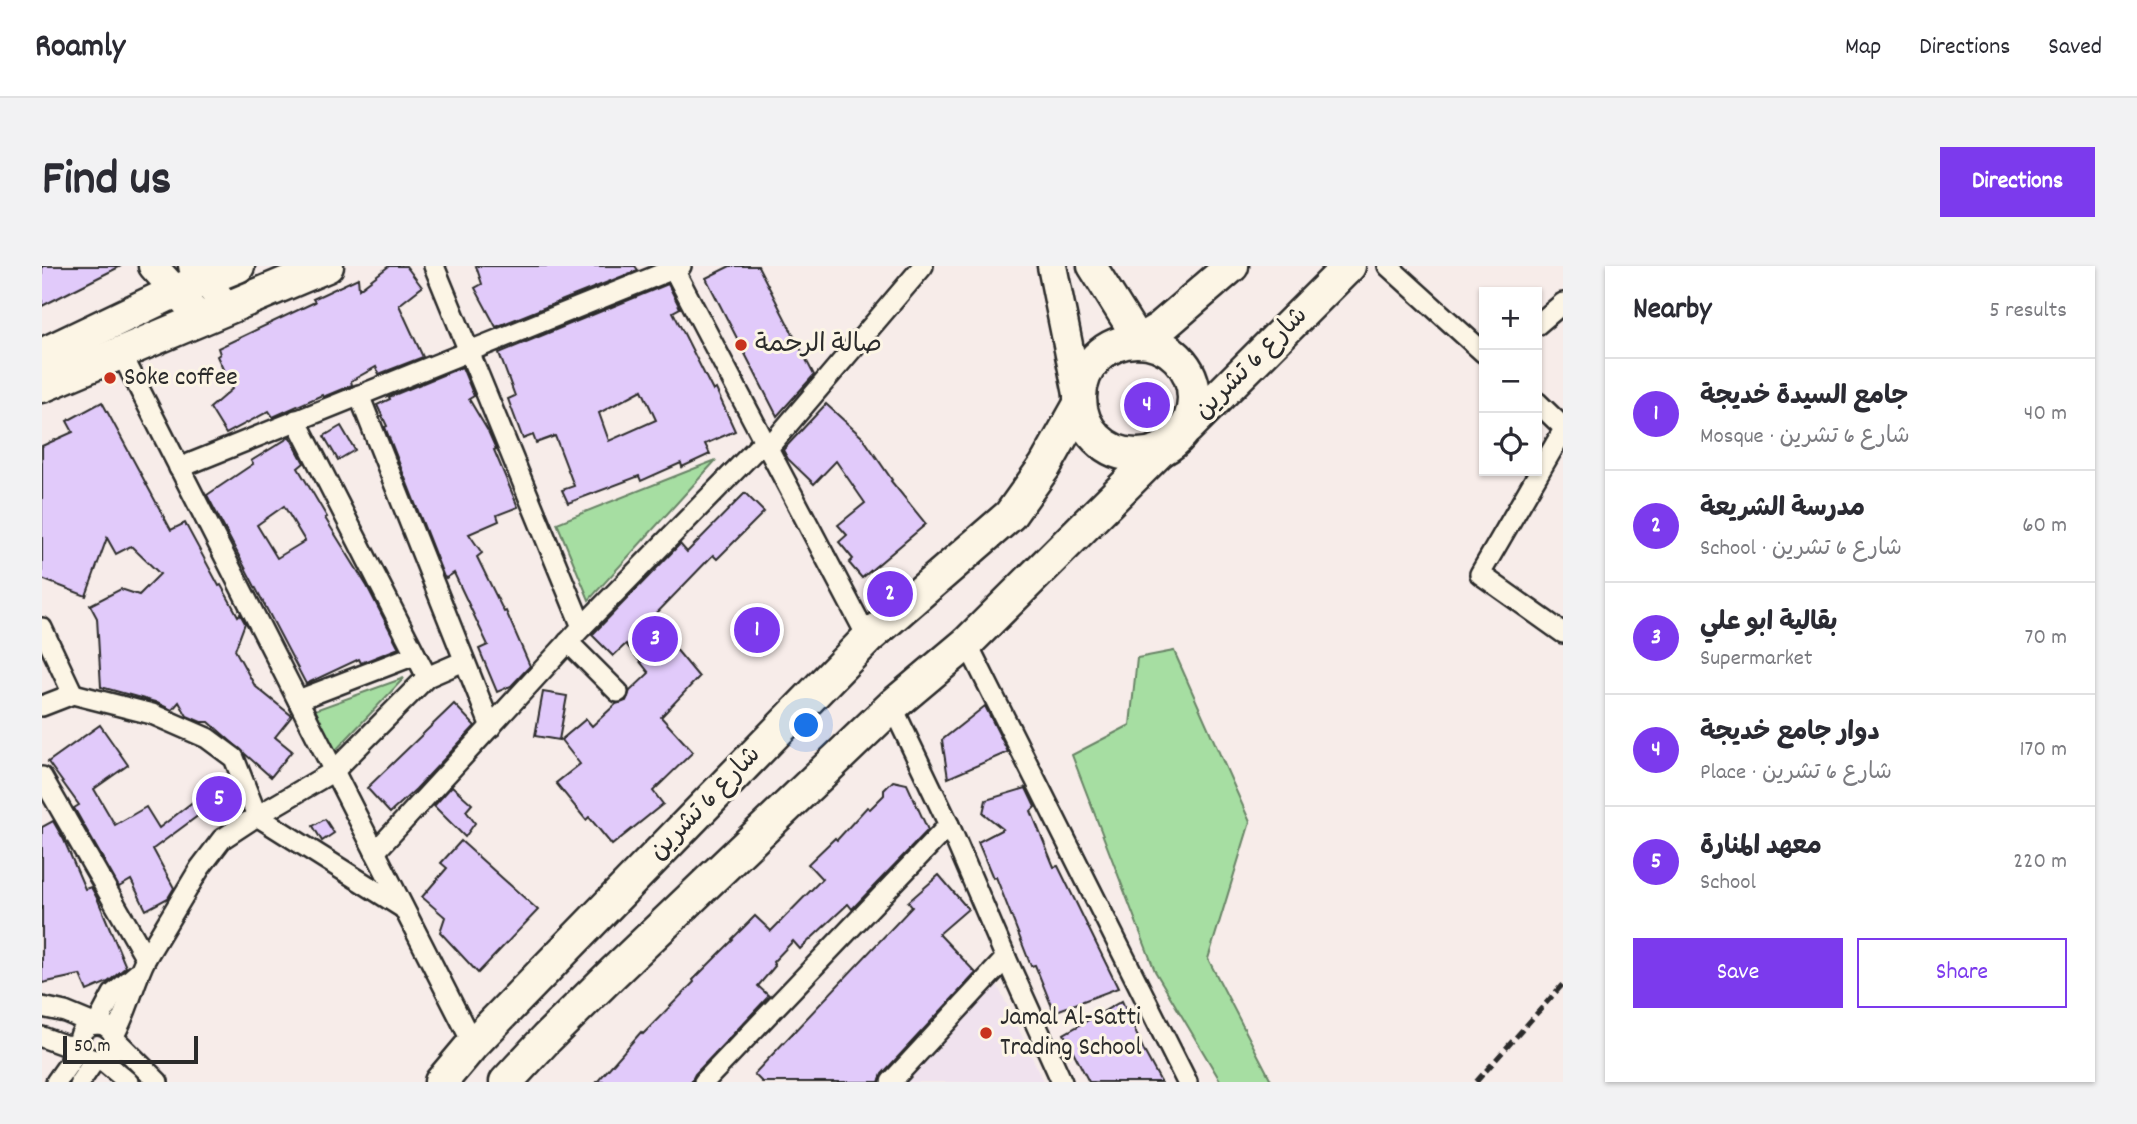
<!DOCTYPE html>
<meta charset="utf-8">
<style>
body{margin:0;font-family:Dekko,"Playpen Sans Arabic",sans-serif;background:#f2f2f3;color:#2b2b33}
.controls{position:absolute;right:21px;top:21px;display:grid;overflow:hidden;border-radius:0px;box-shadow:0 2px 5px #0004}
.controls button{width:63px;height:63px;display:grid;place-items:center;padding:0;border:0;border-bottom:2px solid #e1e1e2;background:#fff;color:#2b2b33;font:35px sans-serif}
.scale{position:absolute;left:21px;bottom:18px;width:135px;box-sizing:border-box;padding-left:7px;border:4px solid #2b2b2b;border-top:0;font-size:19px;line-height:24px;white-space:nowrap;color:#2b2b2b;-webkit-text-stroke:5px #fcf5e5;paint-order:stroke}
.you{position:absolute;left:765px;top:460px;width:24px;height:24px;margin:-18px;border:5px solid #fff;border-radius:50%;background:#1a73e8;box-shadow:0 0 0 10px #1a73e833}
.badge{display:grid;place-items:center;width:46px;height:46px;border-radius:50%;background:#7c3aed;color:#fff;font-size:23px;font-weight:700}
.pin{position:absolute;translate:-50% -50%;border:4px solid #fff;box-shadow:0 2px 7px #0006}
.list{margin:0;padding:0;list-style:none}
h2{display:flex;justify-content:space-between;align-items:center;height:91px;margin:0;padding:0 28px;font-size:30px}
h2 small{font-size:23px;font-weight:400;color:#7c7c81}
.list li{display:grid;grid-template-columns:46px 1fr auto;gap:21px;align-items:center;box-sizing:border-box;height:112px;padding:0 28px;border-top:2px solid #e1e1e2}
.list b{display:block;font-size:26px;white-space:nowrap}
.list p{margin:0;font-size:23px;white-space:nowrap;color:#7c7c81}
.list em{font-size:23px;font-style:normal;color:#7c7c81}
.actions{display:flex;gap:14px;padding:21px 28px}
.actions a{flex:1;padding:16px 0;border:2px solid #7c3aed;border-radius:0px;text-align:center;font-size:24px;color:#7c3aed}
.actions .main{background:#7c3aed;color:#fff}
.icon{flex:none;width:38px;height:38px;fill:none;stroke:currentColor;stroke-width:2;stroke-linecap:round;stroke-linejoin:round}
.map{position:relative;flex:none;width:1521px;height:816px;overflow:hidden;border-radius:0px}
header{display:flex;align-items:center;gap:42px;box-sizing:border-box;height:98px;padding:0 35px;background:#fff;border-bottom:2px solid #e1e1e2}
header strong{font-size:33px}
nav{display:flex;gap:38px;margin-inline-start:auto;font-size:24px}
.intro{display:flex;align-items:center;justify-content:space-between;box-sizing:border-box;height:168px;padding:0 42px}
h1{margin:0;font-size:49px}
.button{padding:18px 32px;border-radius:0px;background:#7c3aed;color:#fff;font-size:24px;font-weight:700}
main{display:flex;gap:42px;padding:0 42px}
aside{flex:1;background:#fff;border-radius:0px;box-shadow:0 2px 5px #0004}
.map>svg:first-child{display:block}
.built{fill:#f0e2ee}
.green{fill:#a6dea2;stroke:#688466;stroke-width:2}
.building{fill:#e1cafa;stroke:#2b2b2b;stroke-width:2;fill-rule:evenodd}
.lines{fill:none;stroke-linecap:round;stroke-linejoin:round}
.street-casing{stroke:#2b2b2b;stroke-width:24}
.secondary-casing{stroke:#2b2b2b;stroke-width:33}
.primary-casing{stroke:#2b2b2b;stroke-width:37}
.street{stroke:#fcf5e5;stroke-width:19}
.secondary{stroke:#fcf5e5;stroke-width:28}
.primary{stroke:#fcf5e5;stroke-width:32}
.rail{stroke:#2b2b2b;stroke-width:5;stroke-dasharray:10 5;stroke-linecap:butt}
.poi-dot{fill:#c8321e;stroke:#fcf5e5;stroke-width:2.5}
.labels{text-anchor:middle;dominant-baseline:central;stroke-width:6;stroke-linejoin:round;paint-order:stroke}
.poi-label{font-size:26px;fill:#2b2b2b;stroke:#fcf5e5;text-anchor:start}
.street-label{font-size:26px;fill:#2b2b2b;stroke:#fcf5e5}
</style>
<header>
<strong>Roamly</strong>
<nav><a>Map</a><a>Directions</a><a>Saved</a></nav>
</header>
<div class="intro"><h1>Find us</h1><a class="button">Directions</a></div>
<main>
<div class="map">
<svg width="1521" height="816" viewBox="0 0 1521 816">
<rect width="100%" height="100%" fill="#f7ece9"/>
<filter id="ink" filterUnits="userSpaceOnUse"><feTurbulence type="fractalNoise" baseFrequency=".0143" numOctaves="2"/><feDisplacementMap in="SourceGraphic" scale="14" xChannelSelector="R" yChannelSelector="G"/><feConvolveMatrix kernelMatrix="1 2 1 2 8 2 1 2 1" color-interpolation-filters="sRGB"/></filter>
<g filter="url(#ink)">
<!-- built -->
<path class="built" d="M955 718 1002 816H864Z"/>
<!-- green -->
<g class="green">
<path d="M674 194 547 334 515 257Z"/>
<path d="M1132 385 1208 556 1166 693 1230 816H1179L1113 705 1030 489 1088 459 1095 392Z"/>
<path d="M362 412 293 485 273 444Z"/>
</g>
<!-- building -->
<g class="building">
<path d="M0 0H79L0 40Z"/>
<path d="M347 0H364L380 21 357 39 381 91 337 108 334 101 309 115 310 119 281 131 280 129 231 151 227 145 184 168 168 142 190 123 175 90 178 88 176 82 273 36 271 33 316 12 317 23Z"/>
<path d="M434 0H593L596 4 454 61 433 22 440 18Z"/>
<path d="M688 0H716L772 109 735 150 664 12Z"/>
<path d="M626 18 638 42 631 46 671 125 674 123 693 165 663 178 668 188 640 201 639 197 599 215 597 210 526 237 520 224 532 220 513 170 494 177 491 169 481 173 466 133 473 130 457 87ZM600 124 614 154 567 175 557 147Z"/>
<path d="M420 101 432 130 427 133 446 165 454 183 452 184 476 241 455 249 457 255 427 268 440 287 435 291 462 346 464 345 488 400 469 420 455 426 437 383 446 379 412 307 404 312 402 311 343 161 345 160 335 139 348 133 347 131Z"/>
<path d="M60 136 129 264 143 257 177 320 179 319 196 350 198 348 203 357 193 384 213 420 250 450 233 471 250 485 229 511 167 456H159L145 450 137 436 130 444 113 436 59 421 55 352 48 339 79 323 97 329 118 308 89 280 74 288 65 272 44 330 0 313V180L31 166 25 155Z"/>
<path d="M784 138 821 172 850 214 849 215 884 258 820 312 807 297 811 293 797 276 805 269 796 259 823 237 794 195 772 218 746 193 741 184Z"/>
<path d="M299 160 313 184 296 194 282 170Z"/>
<path d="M248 171 262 197 256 202 285 251 283 252 325 320 357 382 319 397 317 393 264 418 165 229 211 198 209 195ZM242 240 263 275 235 292 215 259Z"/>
<path d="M703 227 722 246 675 293 671 289 609 353 657 411 619 451 651 486 611 525 621 538 570 579 547 551 544 554 514 517 538 498 519 474 544 453 550 460 574 438 584 435 588 425 607 407 584 378 571 390 550 369 638 278 645 286Z"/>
<path d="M501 426 525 430 517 474 493 470Z"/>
<path d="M412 438 433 460 374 523 348 547 325 522Z"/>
<path d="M943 440 966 486 906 512 900 474Z"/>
<path d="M58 459 86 499 52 523 73 559 104 541 117 562 152 535 161 546 111 583 132 622 126 632 104 644 89 614 77 621 32 542 37 539 6 496Z"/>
<path d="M851 515 865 518 886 564 810 643 806 638 758 683 751 675 731 696 733 700 716 720 727 730 653 808 649 816H555L599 766 601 768 652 716 651 714 691 674 690 673 713 650 729 665 780 613 766 598 793 572 795 574 825 541 828 543 842 529V524Z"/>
<path d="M410 520 430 538 424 545 433 557 423 571 392 540Z"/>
<path d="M984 522 993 541 989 545 1012 601 1016 600 1076 722 1012 746 993 699 989 700 954 611 951 612 936 576 961 563 941 547 944 534Z"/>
<path d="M283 553 292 567 280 575 271 560Z"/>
<path d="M11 555 22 574 43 623 49 621 56 634 84 701 66 716 45 725 38 709 0 717V561Z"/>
<path d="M419 575 496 644 436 707 398 666 403 651 380 631 405 602 399 597Z"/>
<path d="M897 609 926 643 897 668 934 707 840 808 837 816H720L712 808 870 641 866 636Z"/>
<path d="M1080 735 1102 785 1119 816H1047L1022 768Z"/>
</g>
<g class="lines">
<defs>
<g id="street">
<path d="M392 0 540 361"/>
<path d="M630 0 826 372"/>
<path d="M1346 0 1442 87"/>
<path d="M1495 59 1521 37"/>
<path d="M78 85 431 778"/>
<path d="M317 129 449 461"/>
<path d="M1495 136 1521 161"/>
<path d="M254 154 385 411"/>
<path d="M1521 165 1438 308 1521 367"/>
<path d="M726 182 881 0"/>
<path d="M137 202 639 0"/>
<path d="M0 362 31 428"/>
<path d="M526 376 576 426"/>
<path d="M925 377 1145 816"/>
<path d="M256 434 373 389"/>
<path d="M0 440 31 428 110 448 165 472 192 492 215 550 292 505 385 411 422 395"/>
<path d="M850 440 907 559 964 692 1020 816"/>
<path d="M0 511 104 692"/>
<path d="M333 586 540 361 722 175"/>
<path d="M0 741 23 746 52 758"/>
<path d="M55 758 71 728 97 706"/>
<circle cx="55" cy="776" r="18"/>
<path d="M72 769C87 744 91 717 104 692L158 602 180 573 215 550 361 642"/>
<path d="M0 771 22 779 37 780"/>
<path d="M73 773 116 816"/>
<path d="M59 793 86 816"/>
<path d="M14 816 38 782"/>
<path d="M38 816 53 794"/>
<path d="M662 816 907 559"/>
<path d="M849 816 964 692"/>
</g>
<g id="secondary">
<path d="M111 0 158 52"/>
<path d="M151 0 185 41"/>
<path d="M1010 0 1038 138"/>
<path d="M1050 0 1097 75"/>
</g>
<g id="primary">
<path d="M1097 75 1117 63 1190 0"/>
<circle cx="1095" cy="132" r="57"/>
<path d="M0 89 134 25 196 0"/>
<path d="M0 120 285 0"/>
<path d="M1145 162 1307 0"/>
<path d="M399 816 431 778 826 372 968 249 1003 200 1038 138"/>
<path d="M464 816 504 773 569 709 850 440 925 377 1119 184"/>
</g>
</defs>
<!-- street casing -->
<use href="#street" class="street-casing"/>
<!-- secondary casing -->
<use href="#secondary" class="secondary-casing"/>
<!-- primary casing -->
<use href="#primary" class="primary-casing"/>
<!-- street -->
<use href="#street" class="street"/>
<!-- secondary -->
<use href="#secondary" class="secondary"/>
<!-- primary -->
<use href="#primary" class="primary"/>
<!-- rail -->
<path class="rail" d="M1434 816 1521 718"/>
</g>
</g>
<!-- markers -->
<g class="poi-dot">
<circle cx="699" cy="79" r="7"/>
<circle cx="68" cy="112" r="7"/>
<circle cx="944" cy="767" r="7"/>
</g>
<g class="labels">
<!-- poi labels -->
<g class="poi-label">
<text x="713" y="79">صالة الرحمة</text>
<text x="82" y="112">Soke coffee</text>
<text x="958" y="752">Jamal Al-Satti<tspan x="958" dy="30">Trading School</tspan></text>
</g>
<!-- street labels -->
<g class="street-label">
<text transform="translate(1210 98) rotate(-45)">شارع 6 تشرين</text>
<text transform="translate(664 538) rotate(-46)">شارع 6 تشرين</text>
</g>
</g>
</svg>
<div class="controls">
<button>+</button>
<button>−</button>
<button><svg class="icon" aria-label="locate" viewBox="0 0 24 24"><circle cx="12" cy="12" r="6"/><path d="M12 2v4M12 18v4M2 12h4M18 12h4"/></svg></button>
</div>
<div class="scale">50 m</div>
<div class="you"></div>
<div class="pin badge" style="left:715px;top:364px">1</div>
<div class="pin badge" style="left:848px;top:328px">2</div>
<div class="pin badge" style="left:613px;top:373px">3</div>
<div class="pin badge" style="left:1105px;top:139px">4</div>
<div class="pin badge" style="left:177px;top:533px">5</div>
</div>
<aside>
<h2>Nearby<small>5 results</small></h2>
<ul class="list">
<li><span class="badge">1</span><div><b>جامع السيدة خديجة</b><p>Mosque · شارع 6 تشرين</p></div><em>40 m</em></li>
<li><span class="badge">2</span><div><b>مدرسة الشريعة</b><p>School · شارع 6 تشرين</p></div><em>60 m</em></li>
<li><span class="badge">3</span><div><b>بقالية ابو علي</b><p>Supermarket</p></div><em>70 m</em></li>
<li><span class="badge">4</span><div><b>دوار جامع خديجة</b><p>Place · شارع 6 تشرين</p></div><em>170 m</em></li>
<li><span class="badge">5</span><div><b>معهد المنارة</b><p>School</p></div><em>220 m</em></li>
</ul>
<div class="actions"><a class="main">Save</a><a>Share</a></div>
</aside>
</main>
